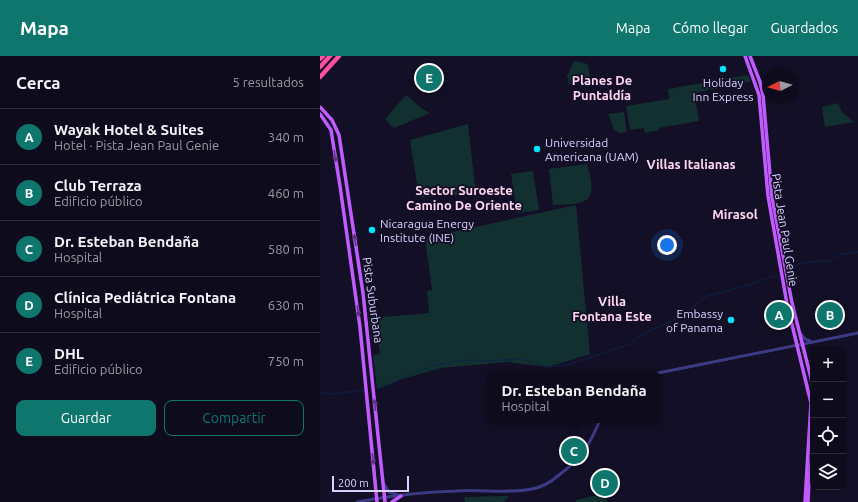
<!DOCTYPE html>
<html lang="es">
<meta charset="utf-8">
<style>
body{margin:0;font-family:Ubuntu,sans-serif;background:#171425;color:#f1f3f6}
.controls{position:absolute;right:12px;bottom:12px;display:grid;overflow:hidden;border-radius:8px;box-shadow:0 1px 3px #0004}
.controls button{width:36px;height:36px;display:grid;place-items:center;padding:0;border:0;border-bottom:1px solid #2e2b3b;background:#0e0b1c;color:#f1f3f6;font:20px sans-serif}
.compass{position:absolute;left:442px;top:12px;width:36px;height:36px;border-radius:50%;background:#0e0b1c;box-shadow:0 1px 3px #0004;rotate:264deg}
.scale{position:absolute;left:12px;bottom:10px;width:77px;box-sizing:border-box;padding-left:4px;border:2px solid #d9d4ff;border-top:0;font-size:11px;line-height:14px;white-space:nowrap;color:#d9d4ff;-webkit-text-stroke:3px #130f26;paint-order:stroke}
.you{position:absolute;left:347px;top:189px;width:14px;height:14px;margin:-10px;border:3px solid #fff;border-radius:50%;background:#1a73e8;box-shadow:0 0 0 6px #1a73e833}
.badge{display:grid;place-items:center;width:26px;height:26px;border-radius:50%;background:#0f766e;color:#fff;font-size:13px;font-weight:700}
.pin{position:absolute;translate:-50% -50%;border:2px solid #fff;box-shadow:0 1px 4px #0006}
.popup{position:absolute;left:167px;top:315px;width:174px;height:52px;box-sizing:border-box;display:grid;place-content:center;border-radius:8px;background:#0e0b1c;filter:drop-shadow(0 1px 3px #0005);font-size:13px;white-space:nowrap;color:#9b9ba3}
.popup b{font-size:15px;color:#f1f3f6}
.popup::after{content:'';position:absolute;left:50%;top:100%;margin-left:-8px;border:8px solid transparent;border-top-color:#0e0b1c}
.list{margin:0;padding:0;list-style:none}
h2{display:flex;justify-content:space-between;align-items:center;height:52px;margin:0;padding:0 16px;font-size:17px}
h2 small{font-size:13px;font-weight:400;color:#9b9ba3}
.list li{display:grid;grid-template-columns:26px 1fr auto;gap:12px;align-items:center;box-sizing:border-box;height:56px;padding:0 16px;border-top:1px solid #2e2b3b}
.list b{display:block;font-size:15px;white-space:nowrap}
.list p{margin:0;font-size:13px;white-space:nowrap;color:#9b9ba3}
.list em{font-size:13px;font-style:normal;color:#9b9ba3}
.actions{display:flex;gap:8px;padding:12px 16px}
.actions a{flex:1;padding:9px 0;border:1px solid #0f766e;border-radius:8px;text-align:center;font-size:14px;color:#0f766e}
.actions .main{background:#0f766e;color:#fff}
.icon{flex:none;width:22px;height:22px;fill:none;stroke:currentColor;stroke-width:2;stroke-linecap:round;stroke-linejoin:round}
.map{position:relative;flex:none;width:538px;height:446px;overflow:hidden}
header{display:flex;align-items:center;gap:24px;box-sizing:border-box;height:56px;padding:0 20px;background:#0f766e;color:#fff}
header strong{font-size:19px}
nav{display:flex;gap:22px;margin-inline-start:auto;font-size:14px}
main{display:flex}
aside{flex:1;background:#0e0b1c}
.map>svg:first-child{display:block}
.green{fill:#12302f}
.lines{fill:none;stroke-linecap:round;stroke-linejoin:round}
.stream{stroke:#0c2248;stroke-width:1}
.minor{stroke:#3d3a85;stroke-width:3}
.major{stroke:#c25bff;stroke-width:3.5}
.highway{stroke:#ff4fa3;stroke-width:4.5}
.oneway{fill:#623188}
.poi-dot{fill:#00e5ff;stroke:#130f26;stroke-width:1.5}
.labels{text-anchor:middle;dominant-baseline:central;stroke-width:3.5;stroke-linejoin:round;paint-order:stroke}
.poi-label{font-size:12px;fill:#d9d4ff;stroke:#130f26;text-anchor:start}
.street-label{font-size:12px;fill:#d9d4ff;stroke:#130f26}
.neighbourhood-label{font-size:13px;font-weight:bold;fill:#ffd6f0;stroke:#130f26}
</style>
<header>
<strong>Mapa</strong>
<nav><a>Mapa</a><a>Cómo llegar</a><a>Guardados</a></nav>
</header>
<main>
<aside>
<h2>Cerca<small>5 resultados</small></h2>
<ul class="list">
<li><span class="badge">A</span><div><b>Wayak Hotel &amp; Suites</b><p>Hotel · Pista Jean Paul Genie</p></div><em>340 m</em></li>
<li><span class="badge">B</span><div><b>Club Terraza</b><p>Edificio público</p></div><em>460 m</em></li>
<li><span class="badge">C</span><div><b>Dr. Esteban Bendaña</b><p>Hospital</p></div><em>580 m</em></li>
<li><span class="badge">D</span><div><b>Clínica Pediátrica Fontana</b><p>Hospital</p></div><em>630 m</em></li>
<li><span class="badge">E</span><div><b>DHL</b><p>Edificio público</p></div><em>750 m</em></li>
</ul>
<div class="actions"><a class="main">Guardar</a><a>Compartir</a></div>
</aside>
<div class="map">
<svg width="538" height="446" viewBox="0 0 538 446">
<rect width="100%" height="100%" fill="#130f26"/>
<!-- green -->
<g class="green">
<path d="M254 5 268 8 271 27 261 31 258 24 249 27 247 20Z"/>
<path d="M428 19 431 25 374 37 379 65 339 72V74L325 77 324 72 310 74 306 50 349 43 348 33Z"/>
<path d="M86 39 101 52 110 57 74 72 65 63Z"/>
<path d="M518 47 522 56 534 66 505 71 502 51Z"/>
<path d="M304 56 307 76 300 77 294 74 288 58Z"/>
<path d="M148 68 156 138 99 141 90 84Z"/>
<path d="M267 108C269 116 273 128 271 136 269 151 244 148 233 149L229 113Z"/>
<path d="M213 115 219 154 197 157 191 118Z"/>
<path d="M256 149 270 298 228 311 187 306 121 312 79 324 57 333 53 299 60 298 58 285H52L49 262 109 257 107 235 112 234 105 182Z"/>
<path d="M286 437 287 446H256V444Z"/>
<path d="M188 440V442L183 446H145L144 441Z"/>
</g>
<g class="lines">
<!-- stream -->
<g class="stream">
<path d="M470 216 478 208 497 205 508 206 519 199 538 196"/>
<path d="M58 332 65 331 93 317 120 308 146 304 168 305 199 303 228 311 247 309 310 288 322 278 359 262 387 240 429 229 457 219"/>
<path d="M0 337 12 338 44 334"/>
</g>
<!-- minor -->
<g class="minor">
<path d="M481 278 485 283 490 285"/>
<path d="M333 318 538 277"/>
<path d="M64 428 69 436 78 439"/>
<path d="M37 446C69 440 103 436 136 435 161 433 188 438 212 433 223 431 231 426 239 419 262 402 269 390 280 364"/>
</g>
<!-- major -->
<g class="major">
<path d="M425 0 439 39 448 140 467 248 491 347 485 446"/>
<path d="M430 0 440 26 443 39 452 141 472 247 493 330"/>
<path d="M0 51 12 64 19 79 43 237 65 446"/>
<path d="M0 58 11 74 20 130 40 271 57 446"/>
<path d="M72 446 81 440"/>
<path d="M488 446 489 425 493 388"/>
</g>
<!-- highway -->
<g class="highway">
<path d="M0 3 3 0"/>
<path d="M0 11 10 0"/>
<path d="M0 21 19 0"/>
</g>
</g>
<!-- one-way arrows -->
<defs><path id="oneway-solid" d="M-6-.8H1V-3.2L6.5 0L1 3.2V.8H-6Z"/></defs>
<g class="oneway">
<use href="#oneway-solid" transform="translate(15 100) rotate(81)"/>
<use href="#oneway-solid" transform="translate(35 184) rotate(-98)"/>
<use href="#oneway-solid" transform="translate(38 255) rotate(82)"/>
<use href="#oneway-solid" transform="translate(55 349) rotate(-96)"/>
<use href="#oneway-solid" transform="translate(53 403) rotate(84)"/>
</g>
<!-- markers -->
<g class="poi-dot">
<circle cx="403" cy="13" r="4"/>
<circle cx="217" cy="93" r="4"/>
<circle cx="52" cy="174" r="4"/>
<circle cx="411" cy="264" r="4"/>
</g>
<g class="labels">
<!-- poi labels -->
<g class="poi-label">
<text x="403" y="26" text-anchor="middle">Holiday<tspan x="403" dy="14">Inn Express</tspan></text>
<text x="225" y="86">Universidad<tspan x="225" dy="14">Americana (UAM)</tspan></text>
<text x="60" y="167">Nicaragua Energy<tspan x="60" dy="14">Institute (INE)</tspan></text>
<text x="403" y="257" text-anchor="end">Embassy<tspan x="403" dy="14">of Panama</tspan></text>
</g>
<!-- street labels -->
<g class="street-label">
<text transform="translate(465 174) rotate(81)">Pista Jean Paul Genie</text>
<text transform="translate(53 244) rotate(82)">Pista Suburbana</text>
</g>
<!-- neighbourhood labels -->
<g class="neighbourhood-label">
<text x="282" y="24">Planes De<tspan x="282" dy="15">Puntaldía</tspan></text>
<text x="371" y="108">Villas Italianas</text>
<text x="144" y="134">Sector Suroeste<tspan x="144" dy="15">Camino De Oriente</tspan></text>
<text x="415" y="158">Mirasol</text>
<text x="292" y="245">Villa<tspan x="292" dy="15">Fontana Este</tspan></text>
</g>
</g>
</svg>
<div class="controls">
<button>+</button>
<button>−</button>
<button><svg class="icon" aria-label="locate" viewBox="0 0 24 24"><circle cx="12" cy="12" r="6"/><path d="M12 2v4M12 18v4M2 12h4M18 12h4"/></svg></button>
<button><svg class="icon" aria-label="layers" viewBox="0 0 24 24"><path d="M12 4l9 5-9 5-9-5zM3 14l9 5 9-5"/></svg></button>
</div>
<svg class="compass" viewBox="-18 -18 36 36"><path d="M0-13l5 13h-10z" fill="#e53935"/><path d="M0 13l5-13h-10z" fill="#9b9ba3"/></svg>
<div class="scale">200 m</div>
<div class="you"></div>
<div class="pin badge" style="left:459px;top:259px">A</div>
<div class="pin badge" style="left:510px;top:259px">B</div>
<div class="pin badge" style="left:254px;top:395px">C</div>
<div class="popup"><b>Dr. Esteban Bendaña</b>Hospital</div>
<div class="pin badge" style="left:285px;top:427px">D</div>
<div class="pin badge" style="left:109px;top:22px">E</div>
</div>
</main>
